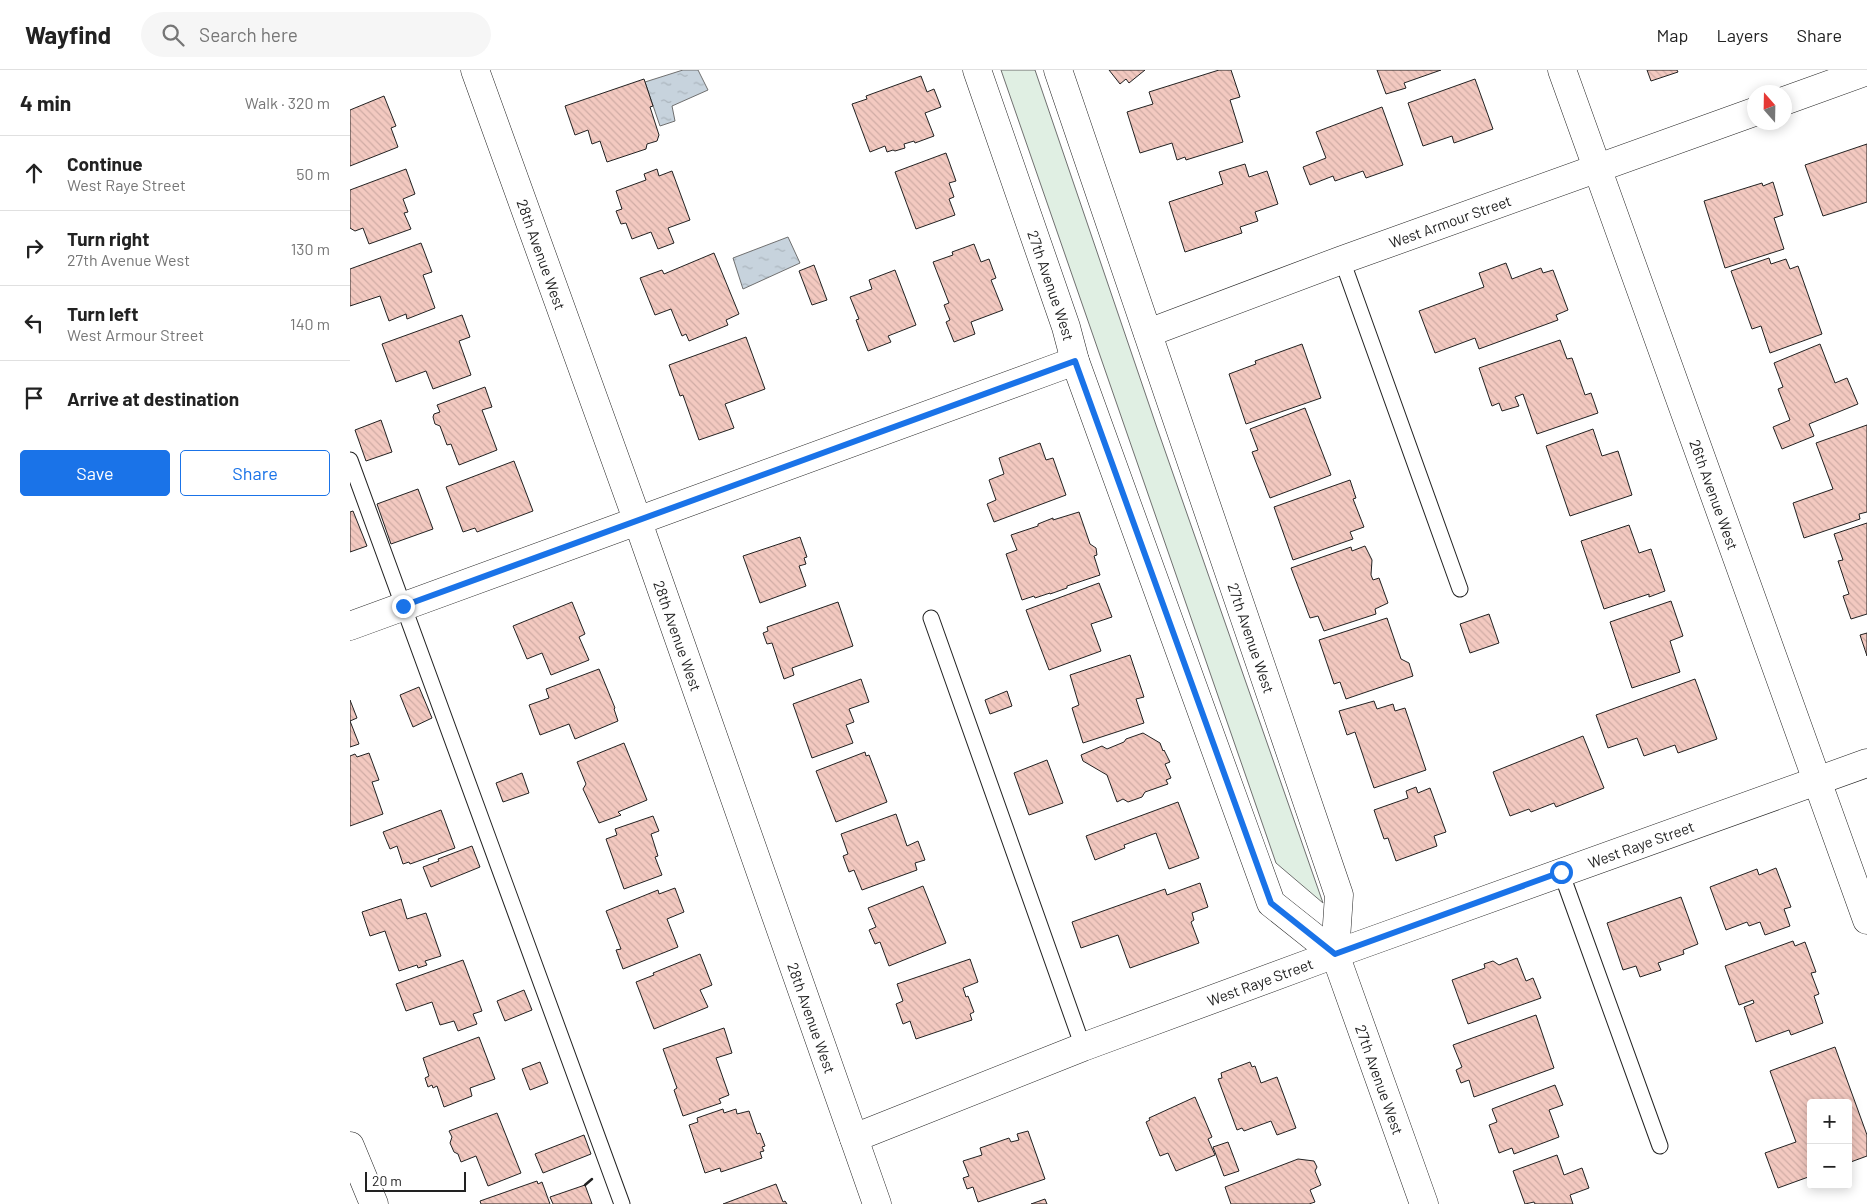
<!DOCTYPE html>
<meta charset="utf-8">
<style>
body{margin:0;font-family:Barlow,sans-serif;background:#f6f6f6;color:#222}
.controls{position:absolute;right:15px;bottom:15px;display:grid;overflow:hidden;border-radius:5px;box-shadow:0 2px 12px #0003}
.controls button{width:45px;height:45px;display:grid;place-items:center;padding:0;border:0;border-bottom:1px solid #e0e0e0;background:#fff;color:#222;font:25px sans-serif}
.compass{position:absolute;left:1397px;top:15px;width:45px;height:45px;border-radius:50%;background:#fff;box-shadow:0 2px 12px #0003;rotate:340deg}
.scale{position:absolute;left:15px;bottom:12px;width:101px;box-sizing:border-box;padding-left:5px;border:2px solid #222;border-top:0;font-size:14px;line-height:18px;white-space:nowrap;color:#222;-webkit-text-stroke:4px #fff;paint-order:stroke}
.stop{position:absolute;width:15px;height:15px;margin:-11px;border:4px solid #1a73e8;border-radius:50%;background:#fff}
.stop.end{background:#1a73e8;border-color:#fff;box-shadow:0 1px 5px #0008}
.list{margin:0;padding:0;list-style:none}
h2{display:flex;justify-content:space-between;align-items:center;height:65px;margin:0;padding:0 20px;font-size:21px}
h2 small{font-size:16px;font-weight:400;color:#767676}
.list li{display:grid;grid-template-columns:32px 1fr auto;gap:15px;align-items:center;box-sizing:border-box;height:75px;padding:0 20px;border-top:1px solid #e0e0e0}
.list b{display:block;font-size:19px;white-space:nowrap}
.list p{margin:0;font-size:16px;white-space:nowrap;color:#767676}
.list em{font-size:16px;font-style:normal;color:#767676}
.actions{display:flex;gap:10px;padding:15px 20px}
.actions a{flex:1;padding:11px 0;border:1px solid #1a73e8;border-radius:5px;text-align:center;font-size:18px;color:#1a73e8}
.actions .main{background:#1a73e8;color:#fff}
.icon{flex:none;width:28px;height:28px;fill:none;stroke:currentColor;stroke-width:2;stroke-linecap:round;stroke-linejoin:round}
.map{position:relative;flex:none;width:1517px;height:1134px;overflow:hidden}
header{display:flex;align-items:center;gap:30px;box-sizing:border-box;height:70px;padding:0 25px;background:#fff;border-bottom:1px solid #e0e0e0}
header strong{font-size:24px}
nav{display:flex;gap:28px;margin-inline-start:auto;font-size:18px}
.search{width:350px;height:45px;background:#f6f6f6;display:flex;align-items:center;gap:12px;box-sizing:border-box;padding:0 18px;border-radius:28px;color:#767676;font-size:19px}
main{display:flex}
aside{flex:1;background:#fff}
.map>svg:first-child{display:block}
.grass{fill:#e0efe3;stroke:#6f6f6f}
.water{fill:url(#water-ripples);stroke:#6f6f6f}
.building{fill:url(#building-back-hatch);stroke:#222}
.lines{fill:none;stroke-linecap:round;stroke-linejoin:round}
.service-casing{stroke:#222;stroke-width:17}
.minor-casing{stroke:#222;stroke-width:29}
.tertiary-casing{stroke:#222;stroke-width:29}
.service{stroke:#fff;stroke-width:15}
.minor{stroke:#fff;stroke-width:28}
.tertiary{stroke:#fff;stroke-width:28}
.wall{stroke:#222;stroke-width:2.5}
.route{stroke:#1a73e8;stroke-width:6}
.labels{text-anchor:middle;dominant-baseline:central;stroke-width:4;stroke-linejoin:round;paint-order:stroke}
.street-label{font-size:15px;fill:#222;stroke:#fff}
</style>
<header>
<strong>Wayfind</strong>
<div class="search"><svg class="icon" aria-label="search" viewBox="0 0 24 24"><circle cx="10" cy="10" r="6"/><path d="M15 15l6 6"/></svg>Search here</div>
<nav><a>Map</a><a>Layers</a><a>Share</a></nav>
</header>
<main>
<aside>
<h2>4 min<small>Walk · 320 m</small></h2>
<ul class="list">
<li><svg class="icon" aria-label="ahead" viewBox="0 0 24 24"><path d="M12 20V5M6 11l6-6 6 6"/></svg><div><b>Continue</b><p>West Raye Street</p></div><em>50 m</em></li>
<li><svg class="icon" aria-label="right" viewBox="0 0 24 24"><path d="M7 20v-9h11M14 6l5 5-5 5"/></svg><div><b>Turn right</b><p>27th Avenue West</p></div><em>130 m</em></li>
<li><svg class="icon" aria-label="left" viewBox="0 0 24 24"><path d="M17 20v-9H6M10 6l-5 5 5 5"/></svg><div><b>Turn left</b><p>West Armour Street</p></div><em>140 m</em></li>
<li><svg class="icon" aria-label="arrive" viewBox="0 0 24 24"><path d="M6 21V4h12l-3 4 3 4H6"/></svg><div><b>Arrive at destination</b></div></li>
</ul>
<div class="actions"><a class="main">Save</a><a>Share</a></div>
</aside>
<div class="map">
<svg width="1517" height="1134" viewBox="0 0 1517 1134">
<defs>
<pattern id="water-ripples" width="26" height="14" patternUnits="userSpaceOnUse" patternTransform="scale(1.25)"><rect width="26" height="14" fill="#c7d3dd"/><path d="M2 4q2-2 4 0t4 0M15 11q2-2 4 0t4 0" fill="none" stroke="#abb5bd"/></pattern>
<pattern id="building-back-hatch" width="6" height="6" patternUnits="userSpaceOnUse" patternTransform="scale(1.25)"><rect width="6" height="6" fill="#f3c9c0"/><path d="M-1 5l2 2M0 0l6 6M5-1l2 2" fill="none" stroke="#d0aca5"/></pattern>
</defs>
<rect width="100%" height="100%" fill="#fff"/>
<!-- grass -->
<path class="grass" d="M651 0H685L806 355 973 833 926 793Z"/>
<!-- water -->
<g class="water">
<path d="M333 0H348L358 20 322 36 325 51 310 56 295 12Z"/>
<path d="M438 167 450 193 393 219 383 188Z"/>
</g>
<!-- building -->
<g class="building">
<path d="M759 0H795L779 13 776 9 770 14Z"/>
<path d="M869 0H881L890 27 880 30 893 72 836 90 835 87 827 90 822 73 790 83 777 42 803 34 799 22Z"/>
<path d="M1027 0H1091L1054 13 1056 18 1036 24Z"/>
<path d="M1297 0H1327L1328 2 1301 11Z"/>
<path d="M571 6 577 22 584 19 591 37 575 43 584 66 565 73 564 71 554 74 555 78 545 81 543 80 537 82 535 76 520 82 502 34 517 29 516 26Z"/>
<path d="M294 9 303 36 300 37 309 65 307 71 297 74 296 79 257 92 250 71 242 74 238 60 225 65 215 36Z"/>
<path d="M1125 9 1143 59 1104 73 1102 66 1073 76 1058 33Z"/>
<path d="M34 26 46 56 41 58 48 77 0 96V40Z"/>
<path d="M1032 37 1053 95 1016 108 1013 101 985 111 983 106 960 115 953 97 976 88 966 62Z"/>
<path d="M1517 74V132L1473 146 1455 95Z"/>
<path d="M596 83 606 111 599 113 604 127 599 129 605 145 566 159 545 102Z"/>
<path d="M895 94 899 107 917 101 928 134 905 142 908 151 890 157 892 163 835 182 819 132 873 114 869 102Z"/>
<path d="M56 99 65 124 53 129 58 142 54 143 61 159 19 174 13 158 5 161 0 158V120Z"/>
<path d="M307 99 309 106 322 101 340 150 318 158 324 173 308 179 301 162 282 169 276 153 271 154 266 141 272 139 266 121 296 110 294 104Z"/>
<path d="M1423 112 1433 145 1424 148 1434 179 1375 198 1354 131 1412 113 1413 116Z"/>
<path d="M71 173 82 202 73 205 85 238 57 249 56 244 39 251 30 226 0 236V199Z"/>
<path d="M624 174 631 192 639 189 646 208 641 210 653 240 621 252 625 264 604 272 596 252 600 250 594 235 599 233 583 192 603 185 602 182Z"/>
<path d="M364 183 389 244 376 250 378 255 339 271 336 264 332 266 321 239 305 245 290 208 312 200 314 204Z"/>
<path d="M1419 188 1421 194 1436 189 1440 199 1448 196 1472 264 1420 283 1411 256 1402 259 1381 201Z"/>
<path d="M1156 193 1162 209 1191 198 1193 203 1203 200 1218 240 1206 245 1208 250 1129 279 1125 268 1085 283 1069 241 1134 217 1129 203Z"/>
<path d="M464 195 477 230 462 235 449 201Z"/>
<path d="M545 200 566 255 538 266 541 272 518 281 506 250 509 249 500 227 522 219 519 210Z"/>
<path d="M112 245 120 267 109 271 121 305 83 319 76 301 46 312 32 274Z"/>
<path d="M396 267 415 319 375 334 384 358 349 370 333 325 330 326 319 295Z"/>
<path d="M1210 270 1217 289 1222 288 1235 325 1241 323 1248 343 1187 364 1173 324 1165 327 1169 336 1152 341 1149 333 1142 336 1129 298Z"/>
<path d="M952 274 971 328 896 354 879 304 906 294 905 291Z"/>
<path d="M1470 274 1485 313 1497 308 1508 334 1459 354 1464 366 1432 379 1423 357 1440 350 1428 319 1433 317 1424 293Z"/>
<path d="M135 317 142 337 132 340 147 380 109 395 101 374 97 375 90 356 85 354 83 347 84 344 90 342 87 335Z"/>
<path d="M955 338 981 405 920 428 902 382 908 380 900 359Z"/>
<path d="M31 350 42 382 16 391 5 360Z"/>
<path d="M1517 355V442L1509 444 1510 449 1454 468 1443 433 1483 419 1466 373Z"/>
<path d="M1243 359 1252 386 1268 381 1282 425 1220 446 1196 376Z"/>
<path d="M690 373 696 390 703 388 716 425 644 452 637 434 646 430 639 410 654 404 649 388Z"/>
<path d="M164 391 183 441 127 462 125 458 113 462 96 417Z"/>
<path d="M1000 410 1006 428 1003 429 1014 457 1000 462 1003 469 943 490 924 437Z"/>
<path d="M68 419 83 459 41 474 27 434Z"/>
<path d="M3 441 17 476 0 482V442Z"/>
<path d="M729 442 740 474 746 478 747 485 744 486 750 505 717 516V518L700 524V523L685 528 684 526 672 530 656 484 667 480 661 465 688 456V454L703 448V450Z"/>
<path d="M1517 453V544L1501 549 1493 526 1499 524 1488 491 1493 490 1484 464Z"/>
<path d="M1279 455 1289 483 1301 479 1315 521 1299 527V524L1254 539 1231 471Z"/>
<path d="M450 467 457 487 454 488 456 494 449 496 456 516 410 533 393 486Z"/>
<path d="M1015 476 1022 490 1021 505 1023 510 1029 508 1038 533 1025 539 1026 544 974 561 968 546 960 548 941 498 1001 477 1002 481Z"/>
<path d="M749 513 762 547 741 554 751 581 699 600 676 540Z"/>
<path d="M1321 531 1333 566 1320 571 1330 602 1282 618 1260 552Z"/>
<path d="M222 532 235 564 229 567 239 590 201 605 192 583 177 589 163 556Z"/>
<path d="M488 532 503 576 442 598 444 605 434 609 422 573 417 574 413 563 418 561 417 557Z"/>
<path d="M1139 544 1149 573 1120 583 1110 554Z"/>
<path d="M1037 548 1051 589 1059 593 1063 606 996 629 990 612 984 614 969 570Z"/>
<path d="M1517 563V586L1510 565Z"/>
<path d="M780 585 794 627 786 629 794 653 733 673 722 638 729 635 720 605Z"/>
<path d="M249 599 265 638 264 639 268 651 225 669 219 654 190 665 179 635 199 628 196 619Z"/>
<path d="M511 609 519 632 499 639 504 652 496 655 503 673 462 688 443 634Z"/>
<path d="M1345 609 1367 669 1328 683 1325 675 1294 686 1287 668 1258 678 1246 645Z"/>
<path d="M69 617 82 648 63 657 50 625Z"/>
<path d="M657 621 662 636 640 644 635 630Z"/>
<path d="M0 630 7 648 0 651 9 674 0 677Z"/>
<path d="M1024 631 1027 639 1043 634 1045 641 1055 638 1076 700 1024 718 1005 662 997 665 989 641Z"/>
<path d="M793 663 810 673 813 681 814 680 820 692 815 694 821 708 816 710 818 714 795 722 792 727 778 732 773 729 767 732 757 705 733 691 731 685 752 676 757 679 774 672 776 669Z"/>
<path d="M1233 666 1254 718 1206 737 1204 733 1181 742 1179 739 1160 746 1143 702Z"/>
<path d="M274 673 297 730 268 742 271 745 249 753 233 719 236 714 227 692Z"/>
<path d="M515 682 516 686 519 685 537 732 486 752 466 701Z"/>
<path d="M19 683 29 710 22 712 33 744 0 756V686L5 684 7 687Z"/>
<path d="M697 690 713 733 679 745 664 703Z"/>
<path d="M172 703 179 723 153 732 146 713Z"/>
<path d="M1066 717 1068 723 1080 718 1096 762 1084 766 1087 776 1046 791 1038 768 1034 769 1024 740 1058 728 1056 721Z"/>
<path d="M828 732 849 788 819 799 806 763 774 775 775 778 745 790 736 766Z"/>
<path d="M91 740 105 778 60 794 59 792 53 794 47 776 40 779 33 762Z"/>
<path d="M546 744 557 776 568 771 575 790 565 793 567 800 512 820 504 800 499 802 493 786 498 784 491 764Z"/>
<path d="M303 746 309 761 301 764 308 786 305 787 312 805 274 819 256 769 267 765 265 759Z"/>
<path d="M122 776 130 797 81 817 73 797 89 791 88 789Z"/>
<path d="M1426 798 1441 837 1434 839 1440 856 1415 865 1410 852 1399 856 1397 852 1376 860 1360 817 1407 799 1409 805Z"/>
<path d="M850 813 858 837 842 843 844 850 841 852 849 873 780 898 768 865 731 878 722 852 815 819 817 825Z"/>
<path d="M573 816 596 873 539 896 530 872 525 874 519 860 526 857 518 838Z"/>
<path d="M325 818 334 842 317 849 328 877 273 899 266 880 271 879 256 841 308 820 309 824Z"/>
<path d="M1331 827 1348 874 1333 880 1334 884 1308 893 1311 900 1290 907 1286 896 1273 900 1257 853Z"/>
<path d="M51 829 57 849 76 843 91 886 75 891 77 895 68 898 67 895 49 901 35 861 20 866 12 842Z"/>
<path d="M1443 871 1445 876 1455 872 1466 902 1461 903 1469 924 1464 926 1473 953 1441 965 1439 960 1406 972 1394 937 1404 933 1403 930 1389 935 1375 896Z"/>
<path d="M350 884 362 915 350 920 358 937 304 959 286 912 304 905 303 903Z"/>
<path d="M1167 888 1176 911 1183 908 1191 928 1118 954 1102 910 1135 898 1134 894 1143 891 1149 895Z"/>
<path d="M620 889 628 912 613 918 616 927 618 926 624 942 620 944 622 950 566 969 560 951 553 954 546 934 553 931 547 914Z"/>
<path d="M113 890 132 941 123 944 127 954 108 961 104 951 90 955 82 932 56 941 46 914Z"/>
<path d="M174 920 182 940 155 951 147 931Z"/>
<path d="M1186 945 1204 998 1124 1027 1119 1010 1111 1013 1106 1000 1112 997 1103 975Z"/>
<path d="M374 958 382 983 366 988 379 1025 369 1029 371 1033 333 1046 324 1020 327 1018 313 979Z"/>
<path d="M129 967 145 1009 120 1018 122 1026 94 1037 87 1016 83 1018 82 1015 78 1017 75 1008 79 1006 73 988Z"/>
<path d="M1485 977 1517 1065V1086L1498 1093V1033H1461V1106L1428 1118 1415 1083 1446 1072 1420 1001Z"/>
<path d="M190 992 198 1013 180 1020 172 999Z"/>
<path d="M900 992 902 997 905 996 911 1013 927 1007 946 1058 927 1065 921 1051 894 1061 892 1058 887 1060 868 1009 872 1008 871 1003Z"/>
<path d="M1205 1015 1213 1035 1199 1040 1209 1067 1164 1084 1162 1078 1149 1083 1139 1055 1147 1052 1142 1039Z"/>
<path d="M845 1027 862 1067 858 1069 865 1085 826 1101 818 1083 810 1086 796 1052 800 1050 799 1048Z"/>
<path d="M373 1039 374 1043 386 1039 387 1044 399 1041 407 1064 410 1063 415 1076 412 1077 414 1081 410 1082 412 1088 371 1102 370 1098 355 1103 339 1055 348 1052 347 1048Z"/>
<path d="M147 1043 171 1103 138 1116 126 1086 111 1092 108 1084 104 1082 100 1073 102 1067 99 1061Z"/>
<path d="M678 1061 695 1109 628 1132 623 1117 617 1119 613 1108 619 1106 613 1091 632 1085 630 1078 659 1068 661 1072 669 1070 667 1064Z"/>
<path d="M234 1065 241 1084 193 1103 185 1084Z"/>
<path d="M878 1072 889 1101 874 1106 863 1077Z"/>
<path d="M1207 1085 1214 1105 1232 1098 1239 1118 1220 1125 1223 1134H1185L1184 1132 1175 1134 1163 1101Z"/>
<path d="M948 1089 964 1091 967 1097 965 1101 971 1115 960 1120 965 1132 959 1134H881L875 1117Z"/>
<path d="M187 1111 188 1114 192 1112 200 1134H131L130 1131Z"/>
<path d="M426 1114 433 1132 435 1131 437 1134H373Z"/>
<path d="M235 1115 242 1134H203L200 1127Z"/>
<path d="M695 1129 697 1134H681Z"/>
</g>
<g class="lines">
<defs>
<g id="service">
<path d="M992 190 1110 519"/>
<path d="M0 390 272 1134"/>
<path d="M581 548 733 977"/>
<path d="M1211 802 1310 1076"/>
</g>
<g id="minor">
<path id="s1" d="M627 0 716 257 725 291 921 833 985 884"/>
<path id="s2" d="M708 0 989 825 985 884 1074 1134"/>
<path id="s3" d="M1212 0 1517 850"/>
<path d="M1434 31 1517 1"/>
<path id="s4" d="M798 263 992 190 1404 42"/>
<path d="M0 556 725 291"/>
<path id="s5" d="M504 1068 733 977 985 884 1517 693"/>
<path d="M0 1076 24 1134"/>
</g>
<g id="tertiary">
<path id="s6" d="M125 0 288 452 527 1134"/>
</g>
</defs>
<!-- service casing -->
<use href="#service" class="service-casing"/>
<!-- minor casing -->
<use href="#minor" class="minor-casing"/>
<!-- tertiary casing -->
<use href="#tertiary" class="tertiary-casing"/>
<!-- service -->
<use href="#service" class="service"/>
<!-- minor -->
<use href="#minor" class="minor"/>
<!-- tertiary -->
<use href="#tertiary" class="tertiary"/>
<!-- wall -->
<path class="wall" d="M235 1115 242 1109"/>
</g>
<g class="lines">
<!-- route -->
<path class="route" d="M53 536 725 291 921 833 985 884 1211 802"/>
</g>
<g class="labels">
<!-- street labels -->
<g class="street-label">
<text stroke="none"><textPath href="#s4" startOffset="322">West Armour Street</textPath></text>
<text stroke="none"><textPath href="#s6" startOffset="196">28th Avenue West</textPath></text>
<text stroke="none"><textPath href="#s1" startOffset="228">27th Avenue West</textPath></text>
<text stroke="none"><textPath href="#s3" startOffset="451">26th Avenue West</textPath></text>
<text stroke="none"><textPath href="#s6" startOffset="601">28th Avenue West</textPath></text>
<text stroke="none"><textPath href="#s2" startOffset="600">27th Avenue West</textPath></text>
<text stroke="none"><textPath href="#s5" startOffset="840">West Raye Street</textPath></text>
<text stroke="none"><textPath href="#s5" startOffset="435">West Raye Street</textPath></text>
<text stroke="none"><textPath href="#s6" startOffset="1006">28th Avenue West</textPath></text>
<text stroke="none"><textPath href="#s2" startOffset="1064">27th Avenue West</textPath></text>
</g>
</g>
</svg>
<div class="controls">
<button>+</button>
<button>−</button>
</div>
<svg class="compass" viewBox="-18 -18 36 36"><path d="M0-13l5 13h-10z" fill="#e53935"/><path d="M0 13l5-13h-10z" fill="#767676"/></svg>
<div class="scale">20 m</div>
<div class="stop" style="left:1211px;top:802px"></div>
<div class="stop end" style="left:53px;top:536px"></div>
</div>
</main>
